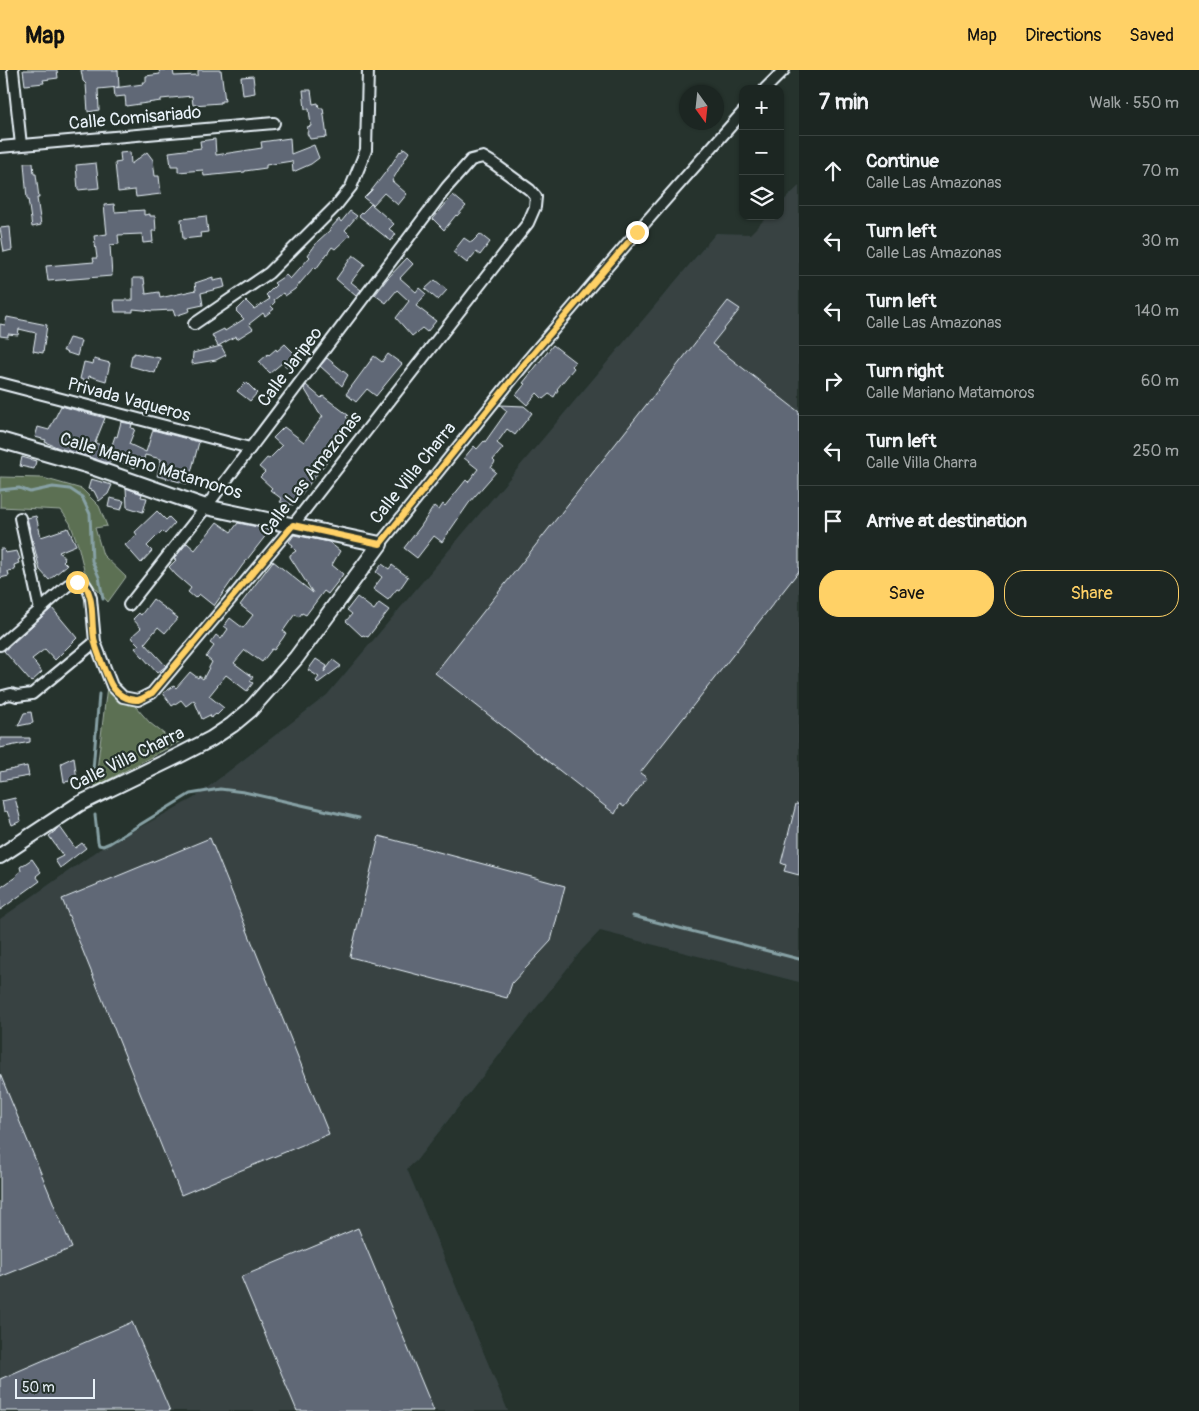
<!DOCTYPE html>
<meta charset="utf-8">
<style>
body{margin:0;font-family:Pangolin,sans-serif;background:#29322f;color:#f1f3f6}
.controls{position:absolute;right:15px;top:15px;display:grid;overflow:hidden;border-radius:10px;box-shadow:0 1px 4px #0004}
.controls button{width:45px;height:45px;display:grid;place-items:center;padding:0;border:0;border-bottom:1px solid #3a4340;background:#1c2622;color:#f1f3f6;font:25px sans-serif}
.compass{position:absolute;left:679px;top:15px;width:45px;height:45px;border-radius:50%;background:#1c2622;box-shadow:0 1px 4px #0004;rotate:165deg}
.scale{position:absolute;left:15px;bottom:12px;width:80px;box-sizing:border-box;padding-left:5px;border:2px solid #e8f1f8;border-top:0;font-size:14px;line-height:18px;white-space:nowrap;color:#e8f1f8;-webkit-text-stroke:4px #26332d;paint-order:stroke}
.stop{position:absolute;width:15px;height:15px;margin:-11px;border:4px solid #ffd166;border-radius:50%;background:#fff}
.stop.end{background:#ffd166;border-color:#fff;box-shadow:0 1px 5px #0008}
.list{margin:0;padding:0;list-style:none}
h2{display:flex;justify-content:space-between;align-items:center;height:65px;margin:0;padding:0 20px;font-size:21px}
h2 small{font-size:16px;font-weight:400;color:#a0a5a5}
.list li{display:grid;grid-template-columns:32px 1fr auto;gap:15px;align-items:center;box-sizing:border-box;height:70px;padding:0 20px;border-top:1px solid #3a4340}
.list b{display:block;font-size:19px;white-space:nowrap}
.list p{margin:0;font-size:16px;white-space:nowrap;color:#a0a5a5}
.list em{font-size:16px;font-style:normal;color:#a0a5a5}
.actions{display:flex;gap:10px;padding:15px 20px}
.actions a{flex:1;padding:11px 0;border:1px solid #ffd166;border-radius:20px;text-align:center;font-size:18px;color:#ffd166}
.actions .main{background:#ffd166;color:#111}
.icon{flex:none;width:28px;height:28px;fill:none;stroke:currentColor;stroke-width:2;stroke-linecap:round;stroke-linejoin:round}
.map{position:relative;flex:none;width:799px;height:1341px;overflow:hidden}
header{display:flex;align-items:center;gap:30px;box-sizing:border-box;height:70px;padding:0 25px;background:#ffd166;color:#111}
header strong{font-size:24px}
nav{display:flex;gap:28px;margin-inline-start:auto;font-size:18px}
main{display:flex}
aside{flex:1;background:#1c2622}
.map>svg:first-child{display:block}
.built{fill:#374343}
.green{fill:#5b6f52;stroke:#a2b0a5}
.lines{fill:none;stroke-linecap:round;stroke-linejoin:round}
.stream{stroke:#87a1a5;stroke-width:3}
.building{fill:#606876;stroke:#e8f1f8}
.street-casing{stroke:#e8f1f8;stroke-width:14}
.secondary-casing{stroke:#e8f1f8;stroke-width:18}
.street{stroke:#26332d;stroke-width:10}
.secondary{stroke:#26332d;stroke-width:14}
.route{stroke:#ffd166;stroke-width:6}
.labels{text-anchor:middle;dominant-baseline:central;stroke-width:4.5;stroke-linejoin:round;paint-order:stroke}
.street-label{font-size:18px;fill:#e8f1f8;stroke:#26332d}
</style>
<header>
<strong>Map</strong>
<nav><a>Map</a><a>Directions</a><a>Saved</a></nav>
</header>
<main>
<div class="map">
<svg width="799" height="1341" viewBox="0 0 799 1341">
<rect width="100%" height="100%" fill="#26332d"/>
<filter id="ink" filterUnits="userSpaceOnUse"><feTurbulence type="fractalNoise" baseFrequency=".02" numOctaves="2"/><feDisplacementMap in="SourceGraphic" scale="10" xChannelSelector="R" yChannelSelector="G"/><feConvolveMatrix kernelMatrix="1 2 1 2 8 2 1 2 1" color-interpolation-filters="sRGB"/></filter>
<g filter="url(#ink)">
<!-- built -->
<path class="built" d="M799 116V912L600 861 581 881 416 1091 407 1099 508 1341H0V849L100 779 194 728 327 625 716 163 750 164 768 146H780V134Z"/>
<!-- green -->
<g class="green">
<path d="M0 407 43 408 82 419 99 436 107 456 95 458 103 485 126 507 108 532 94 516 84 500 78 475 70 453 61 440 0 437Z"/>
<path d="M107 616H112L128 628 150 653 168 667 181 671 95 717Z"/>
</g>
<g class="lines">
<!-- stream -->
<g class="stream">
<path d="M0 420 19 418 30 422 53 417 70 419 82 427 90 444 92 491 99 507 103 529"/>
<path d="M92 713 99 624"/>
<path d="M95 745 98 772 99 775 103 776 110 773 190 724 220 719 244 722 359 748"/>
<path d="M633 846 799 889"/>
</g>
</g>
<!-- building -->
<g class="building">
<path d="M23 0H57L58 8 43 10 44 13 25 15Z"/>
<path d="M81 0H118L119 17 98 19 99 40 88 42 86 14 83 11Z"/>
<path d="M159 0H173L174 6 198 5V0H221L225 31H221V33L193 35 192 26 161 29V31L126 36 125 26 115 27 114 18 143 14 142 12H146V6L160 4Z"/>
<path d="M253 6 255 23 243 25 241 7Z"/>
<path d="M303 20H311L313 34 318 33 319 38H323L327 67 310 69 307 63 308 61 307 57 311 56 309 39H305Z"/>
<path d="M290 68 291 84 314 75 319 88 311 94 293 102 292 91 266 95V98L245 101V102L204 106 203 100 178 102V96H171L169 82 201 78 200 71 215 69 216 85 262 78 261 72Z"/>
<path d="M404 78 409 82 392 111 407 124 398 135 384 123 373 135 364 128 371 121 391 95 400 81 401 82Z"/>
<path d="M130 82 131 94 147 82 153 90 155 106H159L161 124 136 127 135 120 118 122 115 93 121 92 120 83Z"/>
<path d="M24 93H33L34 104H36L39 128H37L41 155 32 157 28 129H27Z"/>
<path d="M96 93 99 118 78 120 76 95Z"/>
<path d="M453 125 466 136 457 146 456 145 444 160 433 149Z"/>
<path d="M114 134 115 142 144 140V145L150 144V146H155L156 161H152L153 172 143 173 142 164 118 165 119 174 110 175 112 206 48 211 46 196 94 192 93 188H97L94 166 107 164 104 135Z"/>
<path d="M371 134 394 154 389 159 396 164 391 171 359 146Z"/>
<path d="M350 141 357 146 345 160 350 165 335 179 332 177 316 199 314 197 295 219 285 226 283 223 274 230 275 232 271 236 274 239 265 246 263 243 249 254 253 259 237 269 236 266 218 276 212 265 224 259 225 261 244 249 236 241 246 231 254 239 270 229 266 225 276 215 274 213 286 205 290 209 310 187 308 185 318 171 330 160V159L339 149 341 152Z"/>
<path d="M206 146 208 162 200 163 201 167 183 169 181 149Z"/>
<path d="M10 157 12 180 4 182 0 158Z"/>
<path d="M480 164 490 172 480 185 476 182 467 193 453 182 464 168 470 172H472Z"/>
<path d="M353 185 365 194 351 212 361 220 356 226 336 209Z"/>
<path d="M407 188 413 194 400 208 416 222 419 218 426 224 416 236 436 251 427 262 422 258 412 266 396 248 409 231 397 220 386 233 375 225 387 209Z"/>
<path d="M213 207V211L223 209 225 217 201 223 203 235 189 238 190 241 175 246 173 240 153 241 133 239V242H115L114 230H133V208H144L146 224 159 222 160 228 196 220 195 213Z"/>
<path d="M435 210 447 220 438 230 425 219Z"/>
<path d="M728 231 740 239 712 274 799 342V501L640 703 647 708 624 737 620 734 615 744 435 603Z"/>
<path d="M7 247 47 255 43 283 33 281 36 263 19 259 18 265 8 264V267L0 266V254L5 255Z"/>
<path d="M69 268 81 271 77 286 65 282V281H63Z"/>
<path d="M285 274 295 284 287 297 282 293 270 303 267 300H266L259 292 268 284 269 285 276 279 277 281Z"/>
<path d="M553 275 575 292 572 296 574 298 557 319 558 320 554 327 549 324 543 329 537 323 527 335 516 325 525 314 523 313Z"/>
<path d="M221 276 226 285 216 290 192 294 193 283Z"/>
<path d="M134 283 160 288 155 303 130 296 132 285H134Z"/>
<path d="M388 284 402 294 376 326 367 319 356 332 346 324 374 286 382 292Z"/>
<path d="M327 288 348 305 342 316 320 296Z"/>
<path d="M94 289 110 293 106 311 89 306 88 311 80 309 84 292 93 294Z"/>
<path d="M246 312 257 323 250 331 237 321Z"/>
<path d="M306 315 321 328 323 326 348 345 346 347 351 352 349 354 350 355 327 382 331 386 293 435 280 432 282 429 270 420 272 418 260 407 265 402 259 397 267 388 269 389 282 376 273 368 284 357 304 372 323 346 319 343 304 318Z"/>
<path d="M500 335 524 336 532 343 515 365 507 359 497 373 503 378 493 390 495 392 491 398 496 402 469 433 442 472 434 466 417 488 404 478 421 456 434 436 439 440 443 434 445 436 466 410 468 412 478 399 464 388 474 376 477 379 484 371 485 372 507 341Z"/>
<path d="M61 336 105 348 95 373 111 378 115 366 117 367 121 352 132 354 131 358 135 359 129 374 146 382 153 360 199 372 188 414 157 406 161 389 145 385 144 389 140 388 135 398 123 393V386L121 392 112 388 110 393 104 392 59 378 45 372 46 370 35 367 38 357 49 360Z"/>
<path d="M22 387 36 391 34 399 20 396Z"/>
<path d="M91 409 112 415 108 424 99 431 94 421 88 419Z"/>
<path d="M126 418 142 424 141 427 147 428 143 442 127 437Z"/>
<path d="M110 428 124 431 121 440 108 437Z"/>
<path d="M157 441 166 450 169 447 175 453 165 464 162 461 147 476 152 481 141 493 125 475 137 465 135 462Z"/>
<path d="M36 446 41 467 68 458 76 475 59 482 65 489 63 491 67 495 49 510 40 500 27 448Z"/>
<path d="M217 452 231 462 238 453 272 460 269 464H267L242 496 214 536 199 524 195 528 188 522 191 518 176 505 169 497 176 490 174 489 187 473 195 480Z"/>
<path d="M294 465 329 472 340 481 332 495 343 504 339 510 328 524 324 521 306 545 302 543 299 547 295 544 283 561 286 563 283 568 274 580 272 579 262 592 245 580 234 593 253 607 250 611 253 613 247 621 226 605 209 626 224 638 217 645 216 644 211 648 210 645 202 649 194 630 186 636 181 630 172 636 163 623 174 616 176 618 190 602 198 608 199 606 203 609 212 592 206 587 214 576 210 573 216 565 221 569 228 559 224 556 230 548 243 558 253 545 240 535 273 491 313 523 290 487V485L296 481 292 477 293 475 289 472Z"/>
<path d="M0 479H4L5 483 17 481 20 489 18 490 19 493 14 495 15 500 8 501 9 506 0 508Z"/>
<path d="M382 494 389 499 392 495 408 507 399 520 397 519 388 530 373 519 382 507 376 502Z"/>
<path d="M357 527 374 540 379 533 389 540 368 567 363 565 362 566 346 551 352 544 347 540Z"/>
<path d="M153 529 178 548 165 563 158 557 145 573 166 596 157 603 135 578 139 575 133 569 132 566 141 558 133 549 139 543 141 545Z"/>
<path d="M52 538 77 568 55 590 45 579 32 589 42 602 31 612 4 581Z"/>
<path d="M316 589 327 596 324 602 333 590 341 596 318 613 316 611 319 607 308 600Z"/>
<path d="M31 642 33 653 18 656 24 643Z"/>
<path d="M0 668H30V672L0 678Z"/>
<path d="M74 687 77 710 64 712 61 693Z"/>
<path d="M27 696 29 706 0 711V702Z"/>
<path d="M15 728 21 751 12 755 7 741 4 742 2 731Z"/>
<path d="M796 734H799V805L784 801 786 795 781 793Z"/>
<path d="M60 757 75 778 82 773 86 778 60 798 55 790 63 786 49 766Z"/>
<path d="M379 766 565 816 551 871 512 913 507 928 350 887Z"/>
<path d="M210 768 329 1064 181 1125 62 829Z"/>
<path d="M32 789 41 802 36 806 40 811 0 840V818L17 806 16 805 21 801 20 797Z"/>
<path d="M0 1004 72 1178 0 1207Z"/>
<path d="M358 1158 434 1341H297L241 1207Z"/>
<path d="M132 1252 170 1341H0V1309Z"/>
</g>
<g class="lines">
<defs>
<g id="street">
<path d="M13 0 21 75"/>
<path d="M765 19 784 0"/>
<path d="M0 77 274 53"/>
<path d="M194 254 269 203 336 136 351 117 366 80 368 0"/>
<path d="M0 313 250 378"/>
<path d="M20 448 40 540"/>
<path d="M380 474 526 292 637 162 743 42"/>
<path d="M0 575 68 515 77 513H84L88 519 91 528 95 572 112 616 123 627 138 630 152 623 293 455 528 153 535 137 536 127 530 120 493 93 483 87 471 90 447 117 206 437 129 535"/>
<path d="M0 628 3 626 11 624 17 626 32 624 95 572"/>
</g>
<path id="secondary" d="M0 370 86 395 206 437 380 474 296 588 250 640 232 655 211 669 178 686 79 734 0 786"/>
</defs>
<!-- street casing -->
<use href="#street" class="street-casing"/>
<!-- secondary casing -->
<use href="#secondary" class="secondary-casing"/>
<!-- street -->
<use href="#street" class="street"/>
<!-- secondary -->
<use href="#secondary" class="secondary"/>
</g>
</g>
<g class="lines" filter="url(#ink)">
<!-- route -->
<path class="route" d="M77 512 84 513C96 531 90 553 95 573 97 581 108 610 112 616 117 624 128 631 138 630 142 629 148 625 152 623L293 455 380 474 526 292 637 162"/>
</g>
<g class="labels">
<!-- street labels -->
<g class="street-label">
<text transform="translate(135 48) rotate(-5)">Calle Comisariado</text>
<text transform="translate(290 297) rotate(-53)">Calle Jaripeo</text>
<text transform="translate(129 330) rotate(15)">Privada Vaqueros</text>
<text transform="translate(151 396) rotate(17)">Calle Mariano Matamoros</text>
<text transform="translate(413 403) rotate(-51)">Calle Villa Charra</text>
<text transform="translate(311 404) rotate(-52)">Calle Las Amazonas</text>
<text transform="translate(127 689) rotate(-26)">Calle Villa Charra</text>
</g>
</g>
</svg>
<div class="controls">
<button>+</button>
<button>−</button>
<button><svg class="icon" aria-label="layers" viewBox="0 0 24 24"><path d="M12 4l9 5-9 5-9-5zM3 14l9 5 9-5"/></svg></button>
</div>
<svg class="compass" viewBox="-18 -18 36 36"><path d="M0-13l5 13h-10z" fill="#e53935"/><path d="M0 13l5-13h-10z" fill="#a0a5a5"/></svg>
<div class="scale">50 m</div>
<div class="stop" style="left:77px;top:512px"></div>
<div class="stop end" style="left:637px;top:162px"></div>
</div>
<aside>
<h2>7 min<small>Walk · 550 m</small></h2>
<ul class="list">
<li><svg class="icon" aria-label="ahead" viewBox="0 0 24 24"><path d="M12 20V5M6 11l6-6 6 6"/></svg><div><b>Continue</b><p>Calle Las Amazonas</p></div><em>70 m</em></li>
<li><svg class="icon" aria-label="left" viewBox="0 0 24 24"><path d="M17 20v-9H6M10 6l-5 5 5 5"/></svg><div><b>Turn left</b><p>Calle Las Amazonas</p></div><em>30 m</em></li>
<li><svg class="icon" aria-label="left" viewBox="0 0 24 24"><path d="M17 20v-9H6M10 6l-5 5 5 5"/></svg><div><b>Turn left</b><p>Calle Las Amazonas</p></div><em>140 m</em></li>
<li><svg class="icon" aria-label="right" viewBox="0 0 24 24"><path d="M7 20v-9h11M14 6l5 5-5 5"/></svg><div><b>Turn right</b><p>Calle Mariano Matamoros</p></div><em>60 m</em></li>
<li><svg class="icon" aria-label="left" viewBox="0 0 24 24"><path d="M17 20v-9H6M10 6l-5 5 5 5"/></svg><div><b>Turn left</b><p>Calle Villa Charra</p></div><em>250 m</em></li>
<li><svg class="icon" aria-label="arrive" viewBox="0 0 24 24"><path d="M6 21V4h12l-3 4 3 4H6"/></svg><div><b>Arrive at destination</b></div></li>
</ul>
<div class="actions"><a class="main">Save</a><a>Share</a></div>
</aside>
</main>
